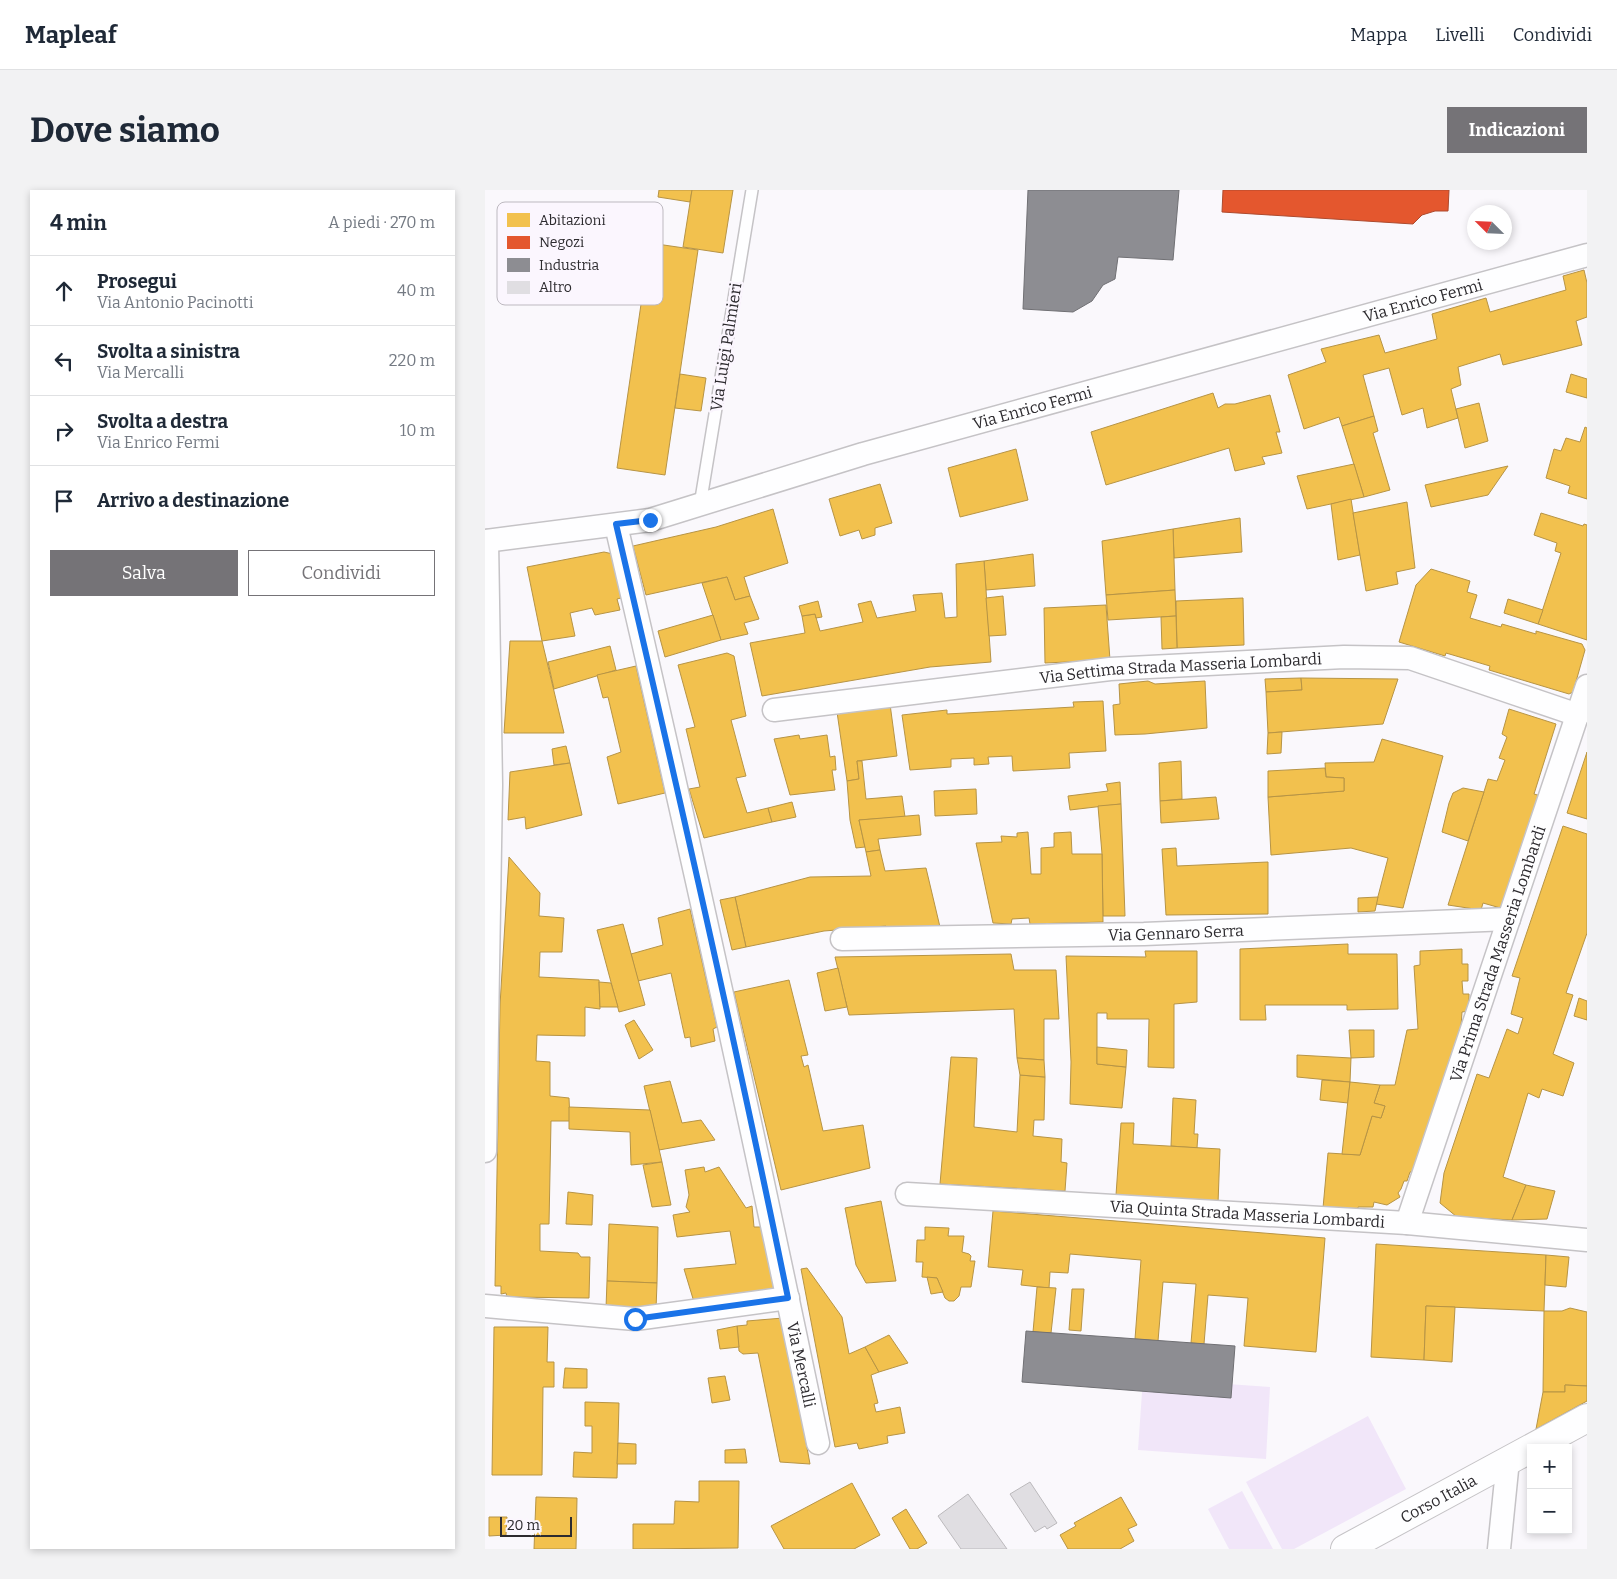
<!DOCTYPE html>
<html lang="it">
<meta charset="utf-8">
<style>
body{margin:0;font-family:Bitter,serif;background:#f2f2f3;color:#1f2937}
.controls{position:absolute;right:15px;bottom:15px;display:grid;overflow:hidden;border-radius:0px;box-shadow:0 2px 8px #0003}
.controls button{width:45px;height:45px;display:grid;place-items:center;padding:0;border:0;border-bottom:1px solid #e0e1e3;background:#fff;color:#1f2937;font:25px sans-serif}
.compass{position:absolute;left:982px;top:15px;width:45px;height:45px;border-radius:50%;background:#fff;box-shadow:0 2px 8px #0003;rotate:294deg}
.scale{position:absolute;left:15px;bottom:12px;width:72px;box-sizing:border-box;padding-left:5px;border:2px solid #2d2b2f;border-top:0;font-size:14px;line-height:18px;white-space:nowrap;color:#2d2b2f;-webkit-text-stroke:4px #fbf6fe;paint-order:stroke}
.stop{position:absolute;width:15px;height:15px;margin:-11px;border:4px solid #1a73e8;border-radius:50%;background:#fff}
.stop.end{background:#1a73e8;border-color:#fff;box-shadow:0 1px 5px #0008}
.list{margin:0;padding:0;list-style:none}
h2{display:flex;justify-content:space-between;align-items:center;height:65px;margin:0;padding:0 20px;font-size:21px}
h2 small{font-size:16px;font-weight:400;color:#747a83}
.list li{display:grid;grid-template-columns:32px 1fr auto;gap:15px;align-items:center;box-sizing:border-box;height:70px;padding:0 20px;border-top:1px solid #e0e1e3}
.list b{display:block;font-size:19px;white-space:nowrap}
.list p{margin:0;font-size:16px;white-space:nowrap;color:#747a83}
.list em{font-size:16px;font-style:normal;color:#747a83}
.actions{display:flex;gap:10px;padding:15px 20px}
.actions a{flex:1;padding:11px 0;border:1px solid #757377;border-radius:0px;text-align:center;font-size:18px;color:#757377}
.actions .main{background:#757377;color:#fff}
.icon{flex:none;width:28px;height:28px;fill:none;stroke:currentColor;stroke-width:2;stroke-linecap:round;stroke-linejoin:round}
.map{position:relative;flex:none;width:1102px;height:1359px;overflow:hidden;border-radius:0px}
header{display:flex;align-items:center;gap:30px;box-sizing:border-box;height:70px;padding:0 25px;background:#fff;border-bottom:1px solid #e0e1e3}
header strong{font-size:24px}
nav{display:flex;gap:28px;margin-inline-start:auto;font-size:18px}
.intro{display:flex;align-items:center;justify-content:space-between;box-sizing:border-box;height:120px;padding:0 30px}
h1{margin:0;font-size:35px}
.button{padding:12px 22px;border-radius:0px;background:#757377;color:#fff;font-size:18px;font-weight:700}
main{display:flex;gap:30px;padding:0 30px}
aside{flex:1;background:#fff;border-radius:0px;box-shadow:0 2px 8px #0003}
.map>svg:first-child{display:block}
.green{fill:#f1e6f9}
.homes{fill:#f2c14e;stroke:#b79445}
.shops{fill:#e4572e;stroke:#ad4a2e}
.industry{fill:#8d8d92;stroke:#707074}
.building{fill:#e0dee2;stroke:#bbb9bc}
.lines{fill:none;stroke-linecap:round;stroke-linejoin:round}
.lane-casing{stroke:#c5c3c6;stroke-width:14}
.street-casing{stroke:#c5c3c6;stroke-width:25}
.secondary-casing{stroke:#c5c3c6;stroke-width:30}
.lane{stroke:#fefeff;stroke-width:11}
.street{stroke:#fefeff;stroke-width:22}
.secondary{stroke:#fefeff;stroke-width:28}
.route{stroke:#1a73e8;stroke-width:6}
.labels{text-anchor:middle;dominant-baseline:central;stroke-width:5;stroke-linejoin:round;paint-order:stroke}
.street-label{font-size:16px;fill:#2d2b2f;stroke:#fbf6fe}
.key{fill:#fbf6fe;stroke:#bdb9c0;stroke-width:1}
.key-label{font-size:14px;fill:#2d2b2f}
</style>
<header>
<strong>Mapleaf</strong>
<nav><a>Mappa</a><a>Livelli</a><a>Condividi</a></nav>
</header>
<div class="intro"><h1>Dove siamo</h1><a class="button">Indicazioni</a></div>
<main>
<aside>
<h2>4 min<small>A piedi · 270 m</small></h2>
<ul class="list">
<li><svg class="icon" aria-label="ahead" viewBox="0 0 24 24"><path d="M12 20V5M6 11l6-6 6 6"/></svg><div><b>Prosegui</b><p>Via Antonio Pacinotti</p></div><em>40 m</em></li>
<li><svg class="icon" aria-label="left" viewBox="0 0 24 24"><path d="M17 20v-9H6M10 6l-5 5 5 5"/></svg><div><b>Svolta a sinistra</b><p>Via Mercalli</p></div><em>220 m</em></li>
<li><svg class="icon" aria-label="right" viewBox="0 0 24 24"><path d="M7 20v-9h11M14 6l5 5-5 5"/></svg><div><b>Svolta a destra</b><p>Via Enrico Fermi</p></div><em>10 m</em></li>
<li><svg class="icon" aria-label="arrive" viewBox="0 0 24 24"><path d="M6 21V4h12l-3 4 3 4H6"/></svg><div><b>Arrivo a destinazione</b></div></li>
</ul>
<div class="actions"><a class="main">Salva</a><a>Condividi</a></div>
</aside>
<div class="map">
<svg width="1102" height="1359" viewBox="0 0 1102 1359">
<rect width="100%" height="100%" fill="#faf8fc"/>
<!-- green -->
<g class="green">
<path d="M658 1188 785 1197 781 1269 653 1260Z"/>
<path d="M883 1226 921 1299 809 1359H797L761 1292Z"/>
<path d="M757 1301 788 1359H744L723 1319Z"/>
</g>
<!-- homes -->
<g class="homes">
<path d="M174 0H207L205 12 173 7Z"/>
<path d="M207 0H248L238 63 198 57Z"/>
<path d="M165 53 213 60 180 285 132 278Z"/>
<path d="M1099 80 1102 93V127L1091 131 1097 155 1018 175 1015 164 973 177 976 195 966 199 973 228 942 238 938 218 917 225 904 178 878 185 889 226 857 236 854 227 819 239 803 185 841 172 836 159 894 145 900 163 952 149 947 124 1001 108 1005 122 1081 100 1078 86Z"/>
<path d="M195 184 221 188 216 221 190 218Z"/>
<path d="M1086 184 1102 189V208L1081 202Z"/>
<path d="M728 203 733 218 740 214H750L785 205 795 242H791L797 263 777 267 780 274 750 281 744 258 621 295 606 242Z"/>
<path d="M994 213 1003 251 980 258 971 219Z"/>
<path d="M889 226 893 241 888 243 905 300 879 307 857 236Z"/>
<path d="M1100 237 1102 238V309L1083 303 1085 296 1061 288 1069 259 1076 261 1081 248 1095 252Z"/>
<path d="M531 259 543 310 475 327 463 278Z"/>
<path d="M869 274 879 307 822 319 812 286Z"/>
<path d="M1023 276 1003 305 946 317 940 295Z"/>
<path d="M395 294 407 333 390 338V345L377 349 374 340 355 346 344 309Z"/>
<path d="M866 309 875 365 853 370 846 314Z"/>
<path d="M922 312 930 378 911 382 913 394 881 401 868 323Z"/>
<path d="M288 319 303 373 259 387 265 406 250 410 242 387 161 405 148 356 231 337Z"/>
<path d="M1056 323 1098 336 1099 334 1102 335V450L1053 434 1076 363 1070 361 1072 353 1049 345Z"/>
<path d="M755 328 757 362 689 368 688 339Z"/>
<path d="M688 339 690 400 621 405 617 351Z"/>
<path d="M119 362 128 364 136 408 132 409 135 420 110 425 107 418 85 423 90 446 57 451 42 377Z"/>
<path d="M548 364 550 396 501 400 499 371Z"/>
<path d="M499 371 506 472 445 477 277 506 265 453 320 443 317 426 330 424 335 441 378 432 373 414 386 411 392 428 431 421 428 405 457 403 460 428 472 427 471 374Z"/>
<path d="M946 379 985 391 982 402 992 405 985 428 1016 437 1017 434 1051 444V441L1097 454 1100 460 1088 502 1084 504 1004 480 1005 476 961 463 960 466 914 452 931 395Z"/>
<path d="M242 387 250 410 265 406 274 429 259 433 263 444 236 450 217 393Z"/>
<path d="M690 400 691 426 623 430 621 405Z"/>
<path d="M518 406 521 445 504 446 501 408Z"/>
<path d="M758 408 759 455 692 458 691 411Z"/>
<path d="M1023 409 1058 420 1053 434 1019 423Z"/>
<path d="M333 411 337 427 331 428 330 424 317 426 314 416Z"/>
<path d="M621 415 625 470 560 473 559 418Z"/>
<path d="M228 425 236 450 180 467 173 441Z"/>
<path d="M691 426 692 458 677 459 676 427Z"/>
<path d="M25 451H57L79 543H19Z"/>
<path d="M125 456 131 480 69 499 63 472Z"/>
<path d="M242 463 249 466 261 526 246 530 261 586 251 588 262 623 283 618 287 632 219 648 204 599 215 597 201 539 210 537 193 475Z"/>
<path d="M151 476 180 603 133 614 122 567 136 562 123 507 118 508 112 485Z"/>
<path d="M816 488 817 500 781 502 780 489Z"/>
<path d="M816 488 913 489 898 534 783 543 781 502 817 500Z"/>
<path d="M663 491 670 494 720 491 722 538 660 544 630 545 628 515 635 514 634 494Z"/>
<path d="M618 511 621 561 584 563 585 578 528 581 527 566 503 567 504 574 489 575V568L466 569V577L425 580 417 525 462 520V524L589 517 588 512Z"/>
<path d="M405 514 412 566 372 571 374 589 362 591 352 522Z"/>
<path d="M1024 519 1071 534 1049 604 1056 606 1019 719 998 713 996 720 963 715 1003 589 1012 591 1020 570 1014 568 1022 547 1017 544Z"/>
<path d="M797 542 796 563 782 564 783 543Z"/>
<path d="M314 545 315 549 342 545 345 567 350 566 351 580H347L350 600 305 605 289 549Z"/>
<path d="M897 549 958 566 918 718 891 714 903 668 866 658 786 665 783 607 859 601V588L841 587 840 573 889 572Z"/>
<path d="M81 556 85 573 69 575 67 559Z"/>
<path d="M1102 562V629L1082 623Z"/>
<path d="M372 571H377L381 609 417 606 420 627 374 630 380 657 371 658 365 630 362 591 374 589Z"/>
<path d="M696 571 697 609 675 611 674 573Z"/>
<path d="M85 573 97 625 41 639 40 627 23 630 25 582Z"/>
<path d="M840 578 841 587 859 588V601L783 607V581Z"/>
<path d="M635 592 636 614 585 620 583 606 623 601 621 594Z"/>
<path d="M978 598 999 602 983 651 957 642 964 613 968 603Z"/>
<path d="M491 599 492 624 450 626 449 601Z"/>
<path d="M731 607 734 629 676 633 675 611Z"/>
<path d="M307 612 311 627 287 632 283 618Z"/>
<path d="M636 614 640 726H618L617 664 613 616Z"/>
<path d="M434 625 436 645 393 649 395 660 381 662 374 630Z"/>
<path d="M1078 636 1102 644V743L1081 803 1088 805 1068 864 1089 873 1078 906 1057 899 1054 908 1043 903 1018 987 1041 995 1027 1030 972 1027 955 1013 959 983 992 884 1004 888 1022 839 1033 844 1038 828 1026 824 1035 788 1027 786Z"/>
<path d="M543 642 546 684H556V658L569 657V643L586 642 587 664H617L618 732 545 734 544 728 527 729 526 734 508 733 491 653 517 652 516 646 532 647V643Z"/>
<path d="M691 658 692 676 783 672V724L681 725 677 659Z"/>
<path d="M395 660 400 681 441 678 455 737 401 739V736L339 741 261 757 250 707 325 687 386 686 381 662Z"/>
<path d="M24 667 55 703 54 726 79 728 77 762H55L54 787 114 790 115 819 100 817V846L52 845 51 871 65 872V906L84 908 85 931H66L64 1034H55V1061L93 1063 96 1067H105L104 1108 22 1107 21 1103 16 1104V1096H10L15 815Z"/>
<path d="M250 707 261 757 247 760 235 710Z"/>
<path d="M893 707 890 721 873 722V708Z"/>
<path d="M205 719 232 837 228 839 230 851 206 857 205 847 200 848 186 783 153 791 146 764 178 755 173 728Z"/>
<path d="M138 734 160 815 134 822 112 740Z"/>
<path d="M863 754V764H912L913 819 862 820V815H780L781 830H755V759Z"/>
<path d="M977 759V774H983V791H977L978 804H984V821L977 822 976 837 930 982H925L922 991H919L916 999 913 1003 915 1007 902 1015 889 1012 888 1017H873V1020L838 1018 843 963 875 965 887 926 896 928 900 916 889 913 895 895H910L922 840 933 839 929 776 935 775V761Z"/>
<path d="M660 761H712V812L689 814V878L663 877 664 829H622V823H612V874L641 877 637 918 585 914 586 872 581 766 661 767Z"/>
<path d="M526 764 529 780H571L574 829H559V870L532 868 529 819 364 825 350 767Z"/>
<path d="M353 778 362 817 340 821 332 783Z"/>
<path d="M304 790 323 865 316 866 319 877 323 875 338 941 378 935 385 978 296 1000 249 802Z"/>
<path d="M114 792 126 793 133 817H115Z"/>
<path d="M1094 808 1102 811V830L1089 826Z"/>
<path d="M149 830 168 860 154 869 140 835Z"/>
<path d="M864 840H889V867L866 868Z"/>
<path d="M612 857 642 860 641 877 612 874Z"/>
<path d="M812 865 866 868 865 892 812 887Z"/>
<path d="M466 867 492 868 489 937 532 942 535 885 560 887 559 930H549L548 946 577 949 576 972 582 973 580 1001 455 994Z"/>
<path d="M532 868 559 870 560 887 535 885Z"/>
<path d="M837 890 865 892 863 913 835 910Z"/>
<path d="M185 891 197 933 216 930 230 950 174 960 159 896Z"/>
<path d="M865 892 895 895 889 913 900 916 896 928 887 926 875 965 857 964Z"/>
<path d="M688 908 711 910 709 944H713L712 958 686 956Z"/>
<path d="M84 917 165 920 177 972 146 975 145 942 84 939Z"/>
<path d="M636 933H649L648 954 735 959 733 1014 631 1005Z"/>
<path d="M177 972 186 1015 167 1017 158 975Z"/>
<path d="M219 977 220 982 234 977 261 1018 267 1016 269 1037H278L291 1101 209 1112 199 1079 251 1074 245 1041 192 1047 188 1025 205 1022 201 1017 204 1005 200 980Z"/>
<path d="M1041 995 1070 1001 1062 1029 1027 1030Z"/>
<path d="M83 1002 108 1005 107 1035 81 1034Z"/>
<path d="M396 1011 411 1091 381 1093 371 1075 360 1018Z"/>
<path d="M508 1021 840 1048 831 1162 759 1156 763 1108 723 1105 719 1154 706 1153 711 1094 678 1092 673 1151 650 1149 656 1070 585 1064 583 1083 565 1082 564 1098 536 1095 538 1080 503 1077Z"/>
<path d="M124 1034 173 1037 172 1093 122 1091Z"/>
<path d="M440 1037 464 1038 463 1046H479L477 1062 484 1064 486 1066 485 1071H490L486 1097H476L474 1106 469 1111H464L460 1108 452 1088 437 1087 438 1072H431L432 1050H440Z"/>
<path d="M891 1054 1061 1065 1059 1121 941 1116 939 1170 886 1167Z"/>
<path d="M1061 1065 1084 1067 1081 1097 1060 1095Z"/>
<path d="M322 1078 357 1127 364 1164 380 1157 394 1182 386 1185 393 1213 389 1214 391 1222 415 1217 420 1243 402 1246 403 1253 374 1259 372 1253 350 1257 316 1079Z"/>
<path d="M442 1087 452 1088 458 1102 446 1104Z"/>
<path d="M122 1091 172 1093 171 1119 121 1118Z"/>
<path d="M552 1097 571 1098 566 1143 548 1142Z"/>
<path d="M587 1099H599L596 1141 584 1140Z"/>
<path d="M941 1116 970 1117 967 1172 939 1170Z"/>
<path d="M1085 1118 1102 1122V1196L1080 1195V1202H1058L1059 1121H1077Z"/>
<path d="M298 1128 325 1274 295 1272 273 1163 258 1164 254 1161 252 1136 262 1135V1131Z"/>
<path d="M252 1136 254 1157 235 1159 232 1140Z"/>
<path d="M9 1137H63L62 1172H69V1197H58L57 1285H7Z"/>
<path d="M404 1145 423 1173 394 1182 380 1157Z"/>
<path d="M80 1178 102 1179V1198H78Z"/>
<path d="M240 1186 245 1210 227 1213 223 1188Z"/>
<path d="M1080 1195 1102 1196V1211L1051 1239 1058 1202H1080Z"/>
<path d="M100 1212 134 1213 132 1288 88 1287 89 1262 107 1263V1236H100Z"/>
<path d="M133 1253 151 1254V1274H132Z"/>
<path d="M260 1259 262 1273H240V1260Z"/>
<path d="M214 1291H254L253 1358 148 1359V1334H189L190 1311 214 1312Z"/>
<path d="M367 1293 395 1345 369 1359H299L286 1336Z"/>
<path d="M51 1307 92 1308 91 1359H49Z"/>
<path d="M636 1307 652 1335 643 1339 649 1351 635 1359H583L575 1345 591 1336 589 1333Z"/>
<path d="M421 1319 442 1353 432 1359H425L407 1328Z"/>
<path d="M4 1327H22L21 1345 4 1346Z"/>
</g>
<!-- shops -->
<path class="shops" d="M738 0H964L963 21H950L937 25 928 34 737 22Z"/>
<!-- industry -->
<g class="industry">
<path d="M543 0H694L688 70 633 67 630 89 618 95 607 111 588 122 538 119Z"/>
<path d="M541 1141 750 1156 746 1208 537 1192Z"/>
</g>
<!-- building -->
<g class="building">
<path d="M545 1292 572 1333 562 1339 560 1336 550 1342 525 1304Z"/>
<path d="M483 1304 522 1359H476L453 1326Z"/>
</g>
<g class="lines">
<defs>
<path id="lane" d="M215 315 267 0"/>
<g id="street">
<path id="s1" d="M131 335C202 640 269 946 333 1253"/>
<path id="s2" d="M0 351 165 330 378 264 1102 65"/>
<path id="s3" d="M289 520 625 479 859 467 925 468 1093 525"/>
<path id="s4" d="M357 749 659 744 1024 729"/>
<path d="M0 961 6 595 2 351"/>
<path id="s5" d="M422 1004 922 1033 1102 1050"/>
<path id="s6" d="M922 1033 1102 496"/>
<path d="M0 1116 150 1129 303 1108"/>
<path d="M1014 1359 1023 1270"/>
</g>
<g id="secondary">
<path id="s7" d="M860 1359 1102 1228"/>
</g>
</defs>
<!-- lane casing -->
<use href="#lane" class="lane-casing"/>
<!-- street casing -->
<use href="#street" class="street-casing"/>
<!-- secondary casing -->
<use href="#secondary" class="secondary-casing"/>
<!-- lane -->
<use href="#lane" class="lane"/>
<!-- street -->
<use href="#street" class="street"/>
<!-- secondary -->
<use href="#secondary" class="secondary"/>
</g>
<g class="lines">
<!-- route -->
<path class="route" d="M150 1129 303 1108C250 849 191 592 131 334L165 330"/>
</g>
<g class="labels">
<!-- street labels -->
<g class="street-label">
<text stroke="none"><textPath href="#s2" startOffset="970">Via Enrico Fermi</textPath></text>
<text transform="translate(241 157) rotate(-81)">Via Luigi Palmieri</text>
<text stroke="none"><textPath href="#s2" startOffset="565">Via Enrico Fermi</textPath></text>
<text stroke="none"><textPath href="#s3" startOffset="409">Via Settima Strada Masseria Lombardi</textPath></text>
<text stroke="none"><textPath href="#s4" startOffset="334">Via Gennaro Serra</textPath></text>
<text stroke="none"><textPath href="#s6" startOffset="284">Via Prima Strada Masseria Lombardi</textPath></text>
<text stroke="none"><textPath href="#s5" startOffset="341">Via Quinta Strada Masseria Lombardi</textPath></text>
<text stroke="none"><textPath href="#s1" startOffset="860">Via Mercalli</textPath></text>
<text stroke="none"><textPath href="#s7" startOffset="106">Corso Italia</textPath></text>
</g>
</g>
<!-- legend -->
<rect x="12" y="12" width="166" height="103" rx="8" class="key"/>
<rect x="22" y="23" width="23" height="14" fill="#f2c14e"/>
<rect x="22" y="46" width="23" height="13" fill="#e4572e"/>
<rect x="22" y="68" width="23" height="14" fill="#8d8d92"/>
<rect x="22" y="91" width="23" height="13" fill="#e0dee2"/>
<g class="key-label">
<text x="54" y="35">Abitazioni</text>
<text x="54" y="57">Negozi</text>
<text x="54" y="80">Industria</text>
<text x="54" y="102">Altro</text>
</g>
</svg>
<div class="controls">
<button>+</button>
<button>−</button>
</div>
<svg class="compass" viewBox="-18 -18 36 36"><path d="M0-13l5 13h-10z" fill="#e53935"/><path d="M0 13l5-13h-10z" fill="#747a83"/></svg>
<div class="scale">20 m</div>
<div class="stop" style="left:150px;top:1129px"></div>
<div class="stop end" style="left:165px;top:330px"></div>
</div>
</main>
